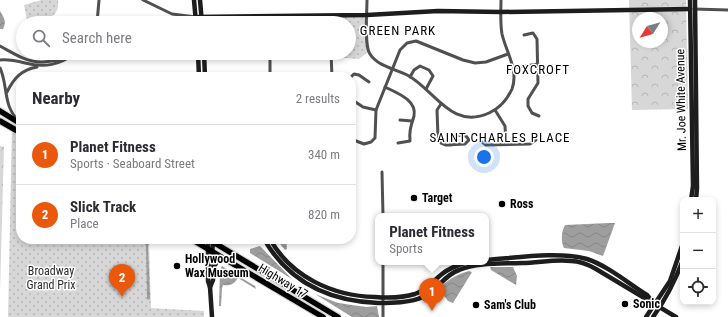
<!DOCTYPE html>
<meta charset="utf-8">
<style>
body{margin:0;font-family:"Roboto Condensed",sans-serif;background:#f2f2f3;color:#2b2b33}
.controls{position:absolute;right:12px;bottom:12px;display:grid;overflow:hidden;border-radius:8px;box-shadow:0 2px 6px #0003}
.controls button{width:36px;height:36px;display:grid;place-items:center;padding:0;border:0;border-bottom:1px solid #e1e1e2;background:#fff;color:#2b2b33;font:20px sans-serif}
.compass{position:absolute;left:632px;top:12px;width:36px;height:36px;border-radius:50%;background:#fff;box-shadow:0 2px 6px #0003;rotate:233deg}
.you{position:absolute;left:484px;top:157px;width:14px;height:14px;margin:-10px;border:3px solid #fff;border-radius:50%;background:#1a73e8;box-shadow:0 0 0 6px #1a73e833}
.badge{display:grid;place-items:center;width:26px;height:26px;border-radius:50%;background:#ea580c;color:#fff;font-size:13px;font-weight:700}
.pin{position:absolute;translate:-50% -33px;filter:drop-shadow(0 1px 2px #0008)}
.pin::after{content:'';position:absolute;top:21px;width:14px;height:12px;background:inherit;clip-path:polygon(0 0,100% 0,50% 100%)}
.popup{position:absolute;left:375px;top:213px;width:114px;height:52px;box-sizing:border-box;display:grid;place-content:center;border-radius:8px;background:#fff;filter:drop-shadow(0 1px 3px #0005);font-size:13px;white-space:nowrap;color:#7c7c81}
.popup b{font-size:15px;color:#2b2b33}
.popup::after{content:'';position:absolute;left:50%;top:100%;margin-left:-8px;border:8px solid transparent;border-top-color:#fff}
.list{margin:0;padding:0;list-style:none}
h2{display:flex;justify-content:space-between;align-items:center;height:52px;margin:0;padding:0 16px;font-size:17px}
h2 small{font-size:13px;font-weight:400;color:#7c7c81}
.list li{display:grid;grid-template-columns:26px 1fr auto;gap:12px;align-items:center;box-sizing:border-box;height:60px;padding:0 16px;border-top:1px solid #e1e1e2}
.list b{display:block;font-size:15px;white-space:nowrap}
.list p{margin:0;font-size:13px;white-space:nowrap;color:#7c7c81}
.list em{font-size:13px;font-style:normal;color:#7c7c81}
.icon{flex:none;width:22px;height:22px;fill:none;stroke:currentColor;stroke-width:2;stroke-linecap:round;stroke-linejoin:round}
.map{position:relative;flex:none;width:728px;height:317px;overflow:hidden}
.search{position:absolute;background:#fff;box-shadow:0 2px 6px #0003;left:16px;top:16px;width:340px;height:44px;display:flex;align-items:center;gap:10px;box-sizing:border-box;padding:0 14px;border-radius:22px;color:#7c7c81;font-size:15px}
.panel{position:absolute;background:#fff;box-shadow:0 2px 6px #0003;left:16px;top:72px;width:340px;height:172px;border-radius:16px}
.map>svg:first-child{display:block}
.forest{fill:url(#forest-crowns);fill-rule:evenodd}
.park{fill:url(#park-dots)}
.water{fill:url(#water-waves)}
.lines{fill:none;stroke-linecap:round;stroke-linejoin:round}
.highway-casing{stroke:#dbdbdb;stroke-width:8}
.street{stroke:#505050;stroke-width:3}
.secondary{stroke:#1d1d1d;stroke-width:4.5}
.highway{stroke:#000;stroke-width:5.5}
.poi-dot{fill:#000;stroke:#fff;stroke-width:1.5}
.labels{text-anchor:middle;dominant-baseline:central;stroke-width:3;stroke-linejoin:round;paint-order:stroke}
.street-label{font-size:12px;fill:#000;stroke:#fff}
.poi-label{font-size:12px;font-weight:bold;fill:#000;stroke:#fff;text-anchor:start}
.park-label{font-size:12px;fill:#2e2e2e;stroke:#fff}
.neighbourhood-label{font-size:13px;letter-spacing:1px;fill:#000;stroke:#fff}
</style>
<div class="map">
<svg width="728" height="317" viewBox="0 0 728 317">
<defs>
<pattern id="forest-crowns" width="20" height="18" patternUnits="userSpaceOnUse"><rect width="20" height="18" fill="#d7d7d7"/><path d="M2 6a3 3 0 1 1 6 0M12 15a3 3 0 1 1 6 0" fill="none" stroke="#b7b7b7"/></pattern>
<pattern id="park-dots" width="8" height="8" patternUnits="userSpaceOnUse"><rect width="8" height="8" fill="#d7d7d7"/><path d="M2 2h.1M6 6h.1" fill="none" stroke="#b7b7b7" stroke-width="1.8" stroke-linecap="round"/></pattern>
<pattern id="water-waves" width="16" height="10" patternUnits="userSpaceOnUse"><rect width="16" height="10" fill="#9e9e9e"/><path d="M0 5q4-4 8 0t8 0" fill="none" stroke="#868686"/></pattern>
</defs>
<rect width="100%" height="100%" fill="#fff"/>
<!-- forest -->
<g class="forest">
<path d="M629 0H686L688 109 632 110ZM638 18H662V42H638Z"/>
<path d="M0 146 4 147 0 292Z"/>
</g>
<!-- park -->
<g class="park">
<path d="M41 0H58C60 21 42 20 27 20L24 5Z"/>
<path d="M367 15V41L368 52 359 59 331 57V53H349V23H328V16Z"/>
<path d="M12 128 21 134V239H159L149 244 151 308 204 311V317H8Z"/>
</g>
<!-- water -->
<g class="water">
<path d="M0 11C4 18 7 21 3 29H0Z"/>
<path d="M609 223H615L603 256 589 251 564 248C561 242 561 232 565 225Z"/>
<path d="M142 239H159L148 245 150 298 149 300 147 299 146 246Z"/>
<path d="M276 239H286L287 249 285 250Z"/>
<path d="M260 246 292 279 250 253V249Z"/>
<path d="M222 266 255 286 256 289 238 278C234 284 231 286 223 285L222 288 221 306H219L220 270Z"/>
<path d="M490 267H513L517 276 516 285 491 270Z"/>
<path d="M469 271 472 272 453 303 448 301 439 289C446 280 458 274 469 271Z"/>
<path d="M315 294 338 303 366 307 377 306 379 317H352Z"/>
</g>
<g class="lines">
<defs>
<g id="highway">
<path d="M0 111 21 124"/>
<path d="M0 121 21 133"/>
<path d="M191 239 323 317"/>
<path d="M208 239 338 317"/>
</g>
</defs>
<!-- highway casing -->
<use href="#highway" class="highway-casing"/>
<!-- street -->
<g class="street">
<path d="M143 0 172 14 196 17"/>
<path d="M367 0C367 12 364 46 370 54 378 67 397 69 409 76 436 92 452 130 489 113 500 108 507 100 512 89 519 70 506 52 502 34 500 23 501 11 501 0"/>
<path d="M694 9 728 10"/>
<path d="M268 17 269 23"/>
<path d="M97 23 99 0"/>
<path d="M524 35 533 33 537 39 538 83 528 99V106L532 113 539 116"/>
<path d="M0 46C13 53 26 62 41 62 48 62 55 60 63 60"/>
<path d="M270 53V77"/>
<path d="M331 53 332 77"/>
<path d="M0 60C9 59 17 61 25 63 45 68 59 65 76 53"/>
<path d="M0 68C8 85 3 106 18 120"/>
<path d="M513 68 538 64"/>
<path d="M351 77 354 74 359 75 369 82"/>
<path d="M410 77 414 70 420 66 429 70 433 76 426 89"/>
<path d="M385 87C397 93 417 100 414 116 411 126 409 131 410 141L398 143"/>
<path d="M7 92C14 78 21 70 37 67"/>
<path d="M351 99 363 107 376 110"/>
<path d="M441 104 437 110 438 137 441 143 446 145 465 144 469 140 466 136 456 135 452 139 451 145"/>
<path d="M495 110 505 126 506 144"/>
<path d="M400 120 412 121"/>
<path d="M351 139 364 144 371 142 375 138 376 110 400 50 407 43 416 41 463 60 475 63 486 62 508 54"/>
<path d="M482 142 486 145 530 144 536 140"/>
<path d="M382 172 383 216"/>
<path d="M383 317V262"/>
</g>
<!-- secondary -->
<g class="secondary">
<path d="M194 0 196 23"/>
<path d="M200 0 202 23"/>
<path d="M690 0 693 186 691 200"/>
<path d="M695 0 697 188 696 200"/>
<path d="M196 17 367 15 438 11 501 12 690 9"/>
<path d="M198 53 199 77"/>
<path d="M204 53 205 77"/>
<path d="M208 239V281L210 287 212 317"/>
<path d="M264 239C289 283 329 301 378 303 392 303 409 303 423 297 437 291 444 275 459 270 478 262 502 264 522 263 538 263 554 259 571 261 580 261 589 265 596 269L676 317"/>
<path d="M270 239C291 277 333 296 375 297 388 298 402 298 415 294 426 290 433 281 442 274 449 268 458 265 467 262"/>
<path d="M486 260C515 258 559 251 587 259 608 266 628 283 647 295L651 300"/>
<path d="M213 268 218 260 226 261"/>
<path d="M210 287 213 280 212 258 213 239"/>
<path d="M646 317 670 281 683 243"/>
<path d="M653 317C666 299 675 281 683 260"/>
</g>
<!-- highway -->
<use href="#highway" class="highway"/>
</g>
<!-- markers -->
<g class="poi-dot">
<circle cx="414" cy="198" r="4"/>
<circle cx="502" cy="204" r="4"/>
<circle cx="177" cy="266" r="4"/>
<circle cx="625" cy="304" r="4"/>
<circle cx="476" cy="305" r="4"/>
</g>
<g class="labels">
<!-- street labels -->
<g class="street-label">
<text transform="translate(681 100) rotate(-91)">Mr. Joe White Avenue</text>
<text transform="translate(283 281) rotate(31)">Highway 17</text>
</g>
<!-- poi labels -->
<g class="poi-label">
<text x="422" y="198">Target</text>
<text x="510" y="204">Ross</text>
<text x="185" y="259">Hollywood<tspan x="185" dy="14">Wax Museum</tspan></text>
<text x="633" y="304">Sonic</text>
<text x="484" y="305">Sam's Club</text>
</g>
<!-- park labels -->
<g class="park-label">
<text x="51" y="271">Broadway<tspan x="51" dy="14">Grand Prix</tspan></text>
</g>
<!-- neighbourhood labels -->
<g class="neighbourhood-label">
<text x="398" y="30">GREEN PARK</text>
<text x="538" y="69">FOXCROFT</text>
<text x="500" y="137">SAINT CHARLES PLACE</text>
</g>
</g>
</svg>
<div class="controls">
<button>+</button>
<button>−</button>
<button><svg class="icon" aria-label="locate" viewBox="0 0 24 24"><circle cx="12" cy="12" r="6"/><path d="M12 2v4M12 18v4M2 12h4M18 12h4"/></svg></button>
</div>
<svg class="compass" viewBox="-18 -18 36 36"><path d="M0-13l5 13h-10z" fill="#e53935"/><path d="M0 13l5-13h-10z" fill="#7c7c81"/></svg>
<div class="you"></div>
<div class="pin badge" style="left:432px;top:311px">1</div>
<div class="popup"><b>Planet Fitness</b>Sports</div>
<div class="pin badge" style="left:122px;top:297px">2</div>
<div class="search"><svg class="icon" aria-label="search" viewBox="0 0 24 24"><circle cx="10" cy="10" r="6"/><path d="M15 15l6 6"/></svg>Search here</div>
<section class="panel">
<h2>Nearby<small>2 results</small></h2>
<ul class="list">
<li><span class="badge">1</span><div><b>Planet Fitness</b><p>Sports · Seaboard Street</p></div><em>340 m</em></li>
<li><span class="badge">2</span><div><b>Slick Track</b><p>Place</p></div><em>820 m</em></li>
</ul>
</section>
</div>
